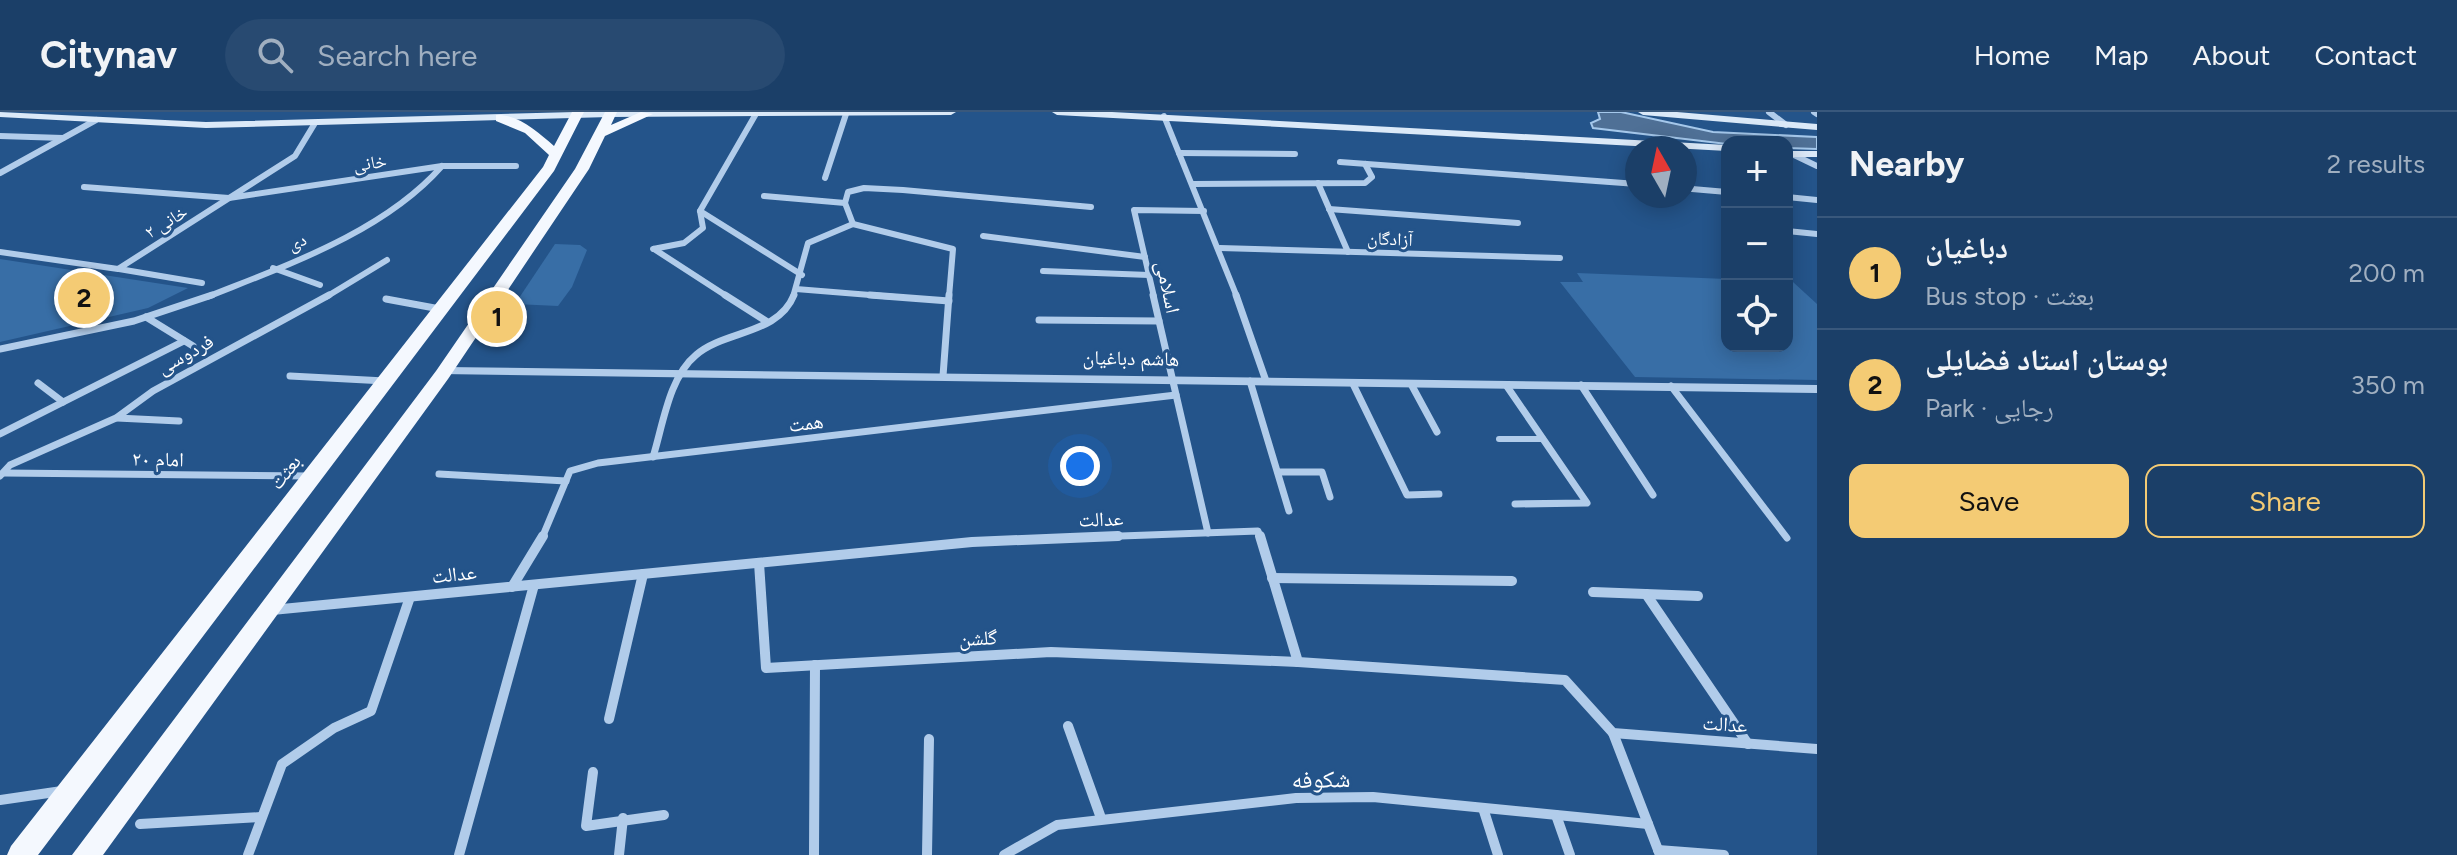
<!DOCTYPE html>
<meta charset="utf-8">
<style>
body{margin:0;font-family:Figtree,"Noto Naskh Arabic",sans-serif;background:#284a71;color:#f1f3f6}
.controls{position:absolute;right:24px;top:24px;display:grid;overflow:hidden;border-radius:16px;box-shadow:0 4px 20px #0003}
.controls button{width:72px;height:72px;display:grid;place-items:center;padding:0;border:0;border-bottom:2px solid #39587c;background:#1b3f68;color:#f1f3f6;font:40px sans-serif}
.compass{position:absolute;left:1625px;top:24px;width:72px;height:72px;border-radius:50%;background:#1b3f68;box-shadow:0 4px 20px #0003;rotate:351deg}
.you{position:absolute;left:1080px;top:354px;width:28px;height:28px;margin:-20px;border:6px solid #fff;border-radius:50%;background:#1a73e8;box-shadow:0 0 0 12px #1a73e833}
.badge{display:grid;place-items:center;width:52px;height:52px;border-radius:50%;background:#f4cb74;color:#111;font-size:26px;font-weight:700}
.pin{position:absolute;translate:-50% -50%;border:4px solid #fff;box-shadow:0 2px 8px #0006}
.list{margin:0;padding:0;list-style:none}
h2{display:flex;justify-content:space-between;align-items:center;height:104px;margin:0;padding:0 32px;font-size:34px}
h2 small{font-size:26px;font-weight:400;color:#a0afc0}
.list li{display:grid;grid-template-columns:52px 1fr auto;gap:24px;align-items:center;box-sizing:border-box;height:112px;padding:0 32px;border-top:2px solid #39587c}
.list b{display:block;font-size:30px;white-space:nowrap}
.list p{margin:0;font-size:26px;white-space:nowrap;color:#a0afc0}
.list em{font-size:26px;font-style:normal;color:#a0afc0}
.actions{display:flex;gap:16px;padding:24px 32px}
.actions a{flex:1;padding:18px 0;border:2px solid #f4cb74;border-radius:16px;text-align:center;font-size:28px;color:#f4cb74}
.actions .main{background:#f4cb74;color:#111}
.icon{flex:none;width:44px;height:44px;fill:none;stroke:currentColor;stroke-width:2;stroke-linecap:round;stroke-linejoin:round}
.map{position:relative;flex:none;width:1817px;height:743px;overflow:hidden}
header{display:flex;align-items:center;gap:48px;box-sizing:border-box;height:112px;padding:0 40px;background:#1b3f68;border-bottom:2px solid #39587c}
header strong{font-size:38px}
nav{display:flex;gap:44px;margin-inline-start:auto;font-size:28px}
.search{width:560px;height:72px;background:#284a71;display:flex;align-items:center;gap:20px;box-sizing:border-box;padding:0 28px;border-radius:44px;color:#a0afc0;font-size:30px}
main{display:flex}
aside{flex:1;background:#1b3f68}
.map>svg:first-child{display:block}
.green{fill:#386ea6}
.water{fill:#4f7096;stroke:#a5c8eb;stroke-width:2}
.lines{fill:none;stroke-linecap:round;stroke-linejoin:round}
.service{stroke:#b1ccea;stroke-width:6}
.minor-far2{stroke:#b1ccea;stroke-width:6}
.minor-far1{stroke:#b1ccea;stroke-width:7}
.minor{stroke:#b1ccea;stroke-width:10}
.tertiary{fill:#b1ccea;fill-rule:evenodd}
.secondary{fill:#dbe9f8;fill-rule:evenodd}
.primary{fill:#f4f8fe;fill-rule:evenodd}
.labels{text-anchor:middle;dominant-baseline:central;stroke-width:6;stroke-linejoin:round;paint-order:stroke}
.far-street-label{font-size:18px;fill:#fff;stroke:#24548a}
.street-label{font-size:20px;fill:#fff;stroke:#24548a}
.near-street-label{font-size:24px;fill:#fff;stroke:#24548a}
</style>
<header>
<strong>Citynav</strong>
<div class="search"><svg class="icon" aria-label="search" viewBox="0 0 24 24"><circle cx="10" cy="10" r="6"/><path d="M15 15l6 6"/></svg>Search here</div>
<nav><a>Home</a><a>Map</a><a>About</a><a>Contact</a></nav>
</header>
<main>
<div class="map">
<svg width="1817" height="743" viewBox="0 0 1817 743">
<rect width="100%" height="100%" fill="#24548a"/>
<!-- green -->
<g class="green">
<path d="M555 132 580 133 587 138 572 175 558 194 515 192Z"/>
<path d="M0 147 188 176 148 196 0 230Z"/>
<path d="M1577 161 1727 167V234H1787V170H1793L1817 192V268L1635 265 1560 170H1583Z"/>
</g>
<!-- water -->
<path class="water" d="M1598 0H1621L1713 20 1817 25V37L1787 36V30L1727 32 1593 16 1591 11 1600 7Z"/>
<g class="lines">
<!-- service -->
<path class="service" d="M1499 327H1543"/>
<!-- minor-far2 -->
<g class="minor-far2">
<path d="M1769 0 1786 13"/>
<path d="M1814 0 1817 2"/>
<path d="M1164 4 1237 185"/>
<path d="M0 24 63 26"/>
<path d="M1179 41 1295 42"/>
<path d="M1792 42 1817 54"/>
<path d="M1340 50 1637 72"/>
<path d="M0 61 96 8"/>
<path d="M825 66 846 2"/>
<path d="M1318 71 1348 140"/>
<path d="M1193 72 1365 71 1372 65 1365 52"/>
<path d="M84 75 229 86 442 54H516"/>
<path d="M1692 77 1727 80"/>
<path d="M764 84 845 91"/>
<path d="M1787 85 1817 88"/>
<path d="M1329 97 1518 111"/>
<path d="M700 99 802 163"/>
<path d="M853 112 953 137 949 185"/>
<path d="M1787 119 1817 122"/>
<path d="M983 124 1145 145"/>
<path d="M1220 136 1560 146"/>
<path d="M653 137 684 131 703 116 700 99 757 0"/>
<path d="M654 137 728 185"/>
<path d="M0 140 118 157 295 44 315 11"/>
<path d="M273 156 320 173"/>
<path d="M119 157 202 171"/>
<path d="M1043 159 1149 163"/>
<path d="M796 177 895 185"/>
<path d="M207 185C287 153 384 120 442 54"/>
<path d="M326 185 387 148"/>
<path d="M793 185 808 131 853 112 845 91 848 80 864 76 903 78 1091 95"/>
<path d="M1154 185 1134 98 1204 99"/>
</g>
<!-- minor-far1 -->
<g class="minor-far1">
<path d="M725 183 766 209"/>
<path d="M870 183 949 189"/>
<path d="M1153 183 1208 421"/>
<path d="M1236 183 1266 269"/>
<path d="M386 187 440 197"/>
<path d="M146 205 193 234"/>
<path d="M1039 208 1159 209"/>
<path d="M0 237 134 209 212 183"/>
<path d="M290 264 385 269"/>
<path d="M943 264 949 183"/>
<path d="M1250 269 1289 399"/>
<path d="M38 271 63 290"/>
<path d="M1353 272 1407 383 1439 382"/>
<path d="M1411 272 1437 320"/>
<path d="M1506 273 1587 391 1515 392"/>
<path d="M1581 273 1653 383"/>
<path d="M1671 274 1787 426"/>
<path d="M117 306 179 309"/>
<path d="M0 322 184 229"/>
<path d="M653 345C663 313 669 265 696 243 725 218 778 223 794 183"/>
<path d="M1278 360H1322L1330 385"/>
<path d="M4 361 311 364"/>
<path d="M439 362 566 369"/>
<path d="M0 364 10 353 116 306 153 279 329 183"/>
<path d="M542 426 570 359 598 351 1176 283"/>
<path d="M1066 426 1258 419 1260 426"/>
</g>
<!-- minor -->
<g class="minor">
<path d="M1260 424 1298 550 1565 568 1613 621 1817 637"/>
<path d="M759 451 766 556 1051 540 1298 550"/>
<path d="M1272 466 1512 469"/>
<path d="M512 475 543 424"/>
<path d="M1593 480 1698 484"/>
<path d="M1646 482 1748 632"/>
<path d="M272 498 972 430 1118 424"/>
<path d="M609 607 643 462"/>
<path d="M1068 614 1101 706"/>
<path d="M1613 621 1660 743"/>
<path d="M593 660 586 714 664 703"/>
<path d="M0 688 62 679"/>
<path d="M1483 696 1498 743"/>
<path d="M1556 703 1570 743"/>
<path d="M140 712 261 705"/>
<path d="M1658 738 1724 743"/>
<path d="M248 743 282 652 334 616 371 599 410 485"/>
<path d="M459 743 534 473"/>
<path d="M619 743 623 706"/>
<path d="M814 743 815 553"/>
<path d="M927 743 929 627"/>
<path d="M1004 743 1057 713 1296 686 1373 685 1648 712"/>
</g>
<!-- tertiary -->
<path class="tertiary" d="M445 255 1817 273V281L441 262 439 259Z"/>
<!-- secondary -->
<g class="secondary">
<path d="M0 0 206 10 575 0H956L951 3 610 5 206 16 0 5Z"/>
<path d="M1052 0H1112L1727 33V39L1057 3Z"/>
<path d="M1638 0H1677L1817 12V18L1643 3Z"/>
<rect x="1787" y="39" width="30" height="6"/>
</g>
<!-- primary -->
<g class="primary">
<path d="M572 0H584L554 59 38 743H7L11 734 543 55 549 43 525 21 496 9V3C518 2 538 20 554 34Z"/>
<path d="M605 0H617L611 13 641 0 653 2 605 24 589 57 448 267 103 743H72L436 259 575 57Z"/>
</g>
</g>
<g class="labels">
<!-- far-street labels -->
<g class="far-street-label">
<text transform="translate(370 51) rotate(-8)">خانی</text>
<text transform="translate(166 110) rotate(-31)">خانی ۲</text>
<text transform="translate(1390 127) rotate(2)">آزادگان</text>
<text transform="translate(297 130) rotate(-24)">دی</text>
</g>
<!-- street labels -->
<g class="street-label">
<text transform="translate(1168 175) rotate(78)">اسلامی</text>
<text transform="translate(185 242) rotate(-29)">فردوسی</text>
<text transform="translate(1131 246) rotate(1)">هاشم دباغیان</text>
<text transform="translate(806 311) rotate(-7)">همت</text>
<text transform="translate(158 347) rotate(1)">امام ۲۰</text>
<text transform="translate(285 360) rotate(-52)">بعثت</text>
<text transform="translate(1101 407) rotate(-2)">عدالت</text>
<text transform="translate(454 462) rotate(-6)">عدالت</text>
<text transform="translate(978 526) rotate(-3)">گلشن</text>
<text transform="translate(1725 612) rotate(4)">عدالت</text>
</g>
<!-- near-street labels -->
<g class="near-street-label">
<text transform="translate(1321 667) rotate(-1)">شکوفه</text>
</g>
</g>
</svg>
<div class="controls">
<button>+</button>
<button>−</button>
<button><svg class="icon" aria-label="locate" viewBox="0 0 24 24"><circle cx="12" cy="12" r="6"/><path d="M12 2v4M12 18v4M2 12h4M18 12h4"/></svg></button>
</div>
<svg class="compass" viewBox="-18 -18 36 36"><path d="M0-13l5 13h-10z" fill="#e53935"/><path d="M0 13l5-13h-10z" fill="#a0afc0"/></svg>
<div class="you"></div>
<div class="pin badge" style="left:497px;top:205px">1</div>
<div class="pin badge" style="left:84px;top:186px">2</div>
</div>
<aside>
<h2>Nearby<small>2 results</small></h2>
<ul class="list">
<li><span class="badge">1</span><div><b>دباغیان</b><p>Bus stop · بعثت</p></div><em>200 m</em></li>
<li><span class="badge">2</span><div><b>بوستان استاد فضایلی</b><p>Park · رجایی</p></div><em>350 m</em></li>
</ul>
<div class="actions"><a class="main">Save</a><a>Share</a></div>
</aside>
</main>
